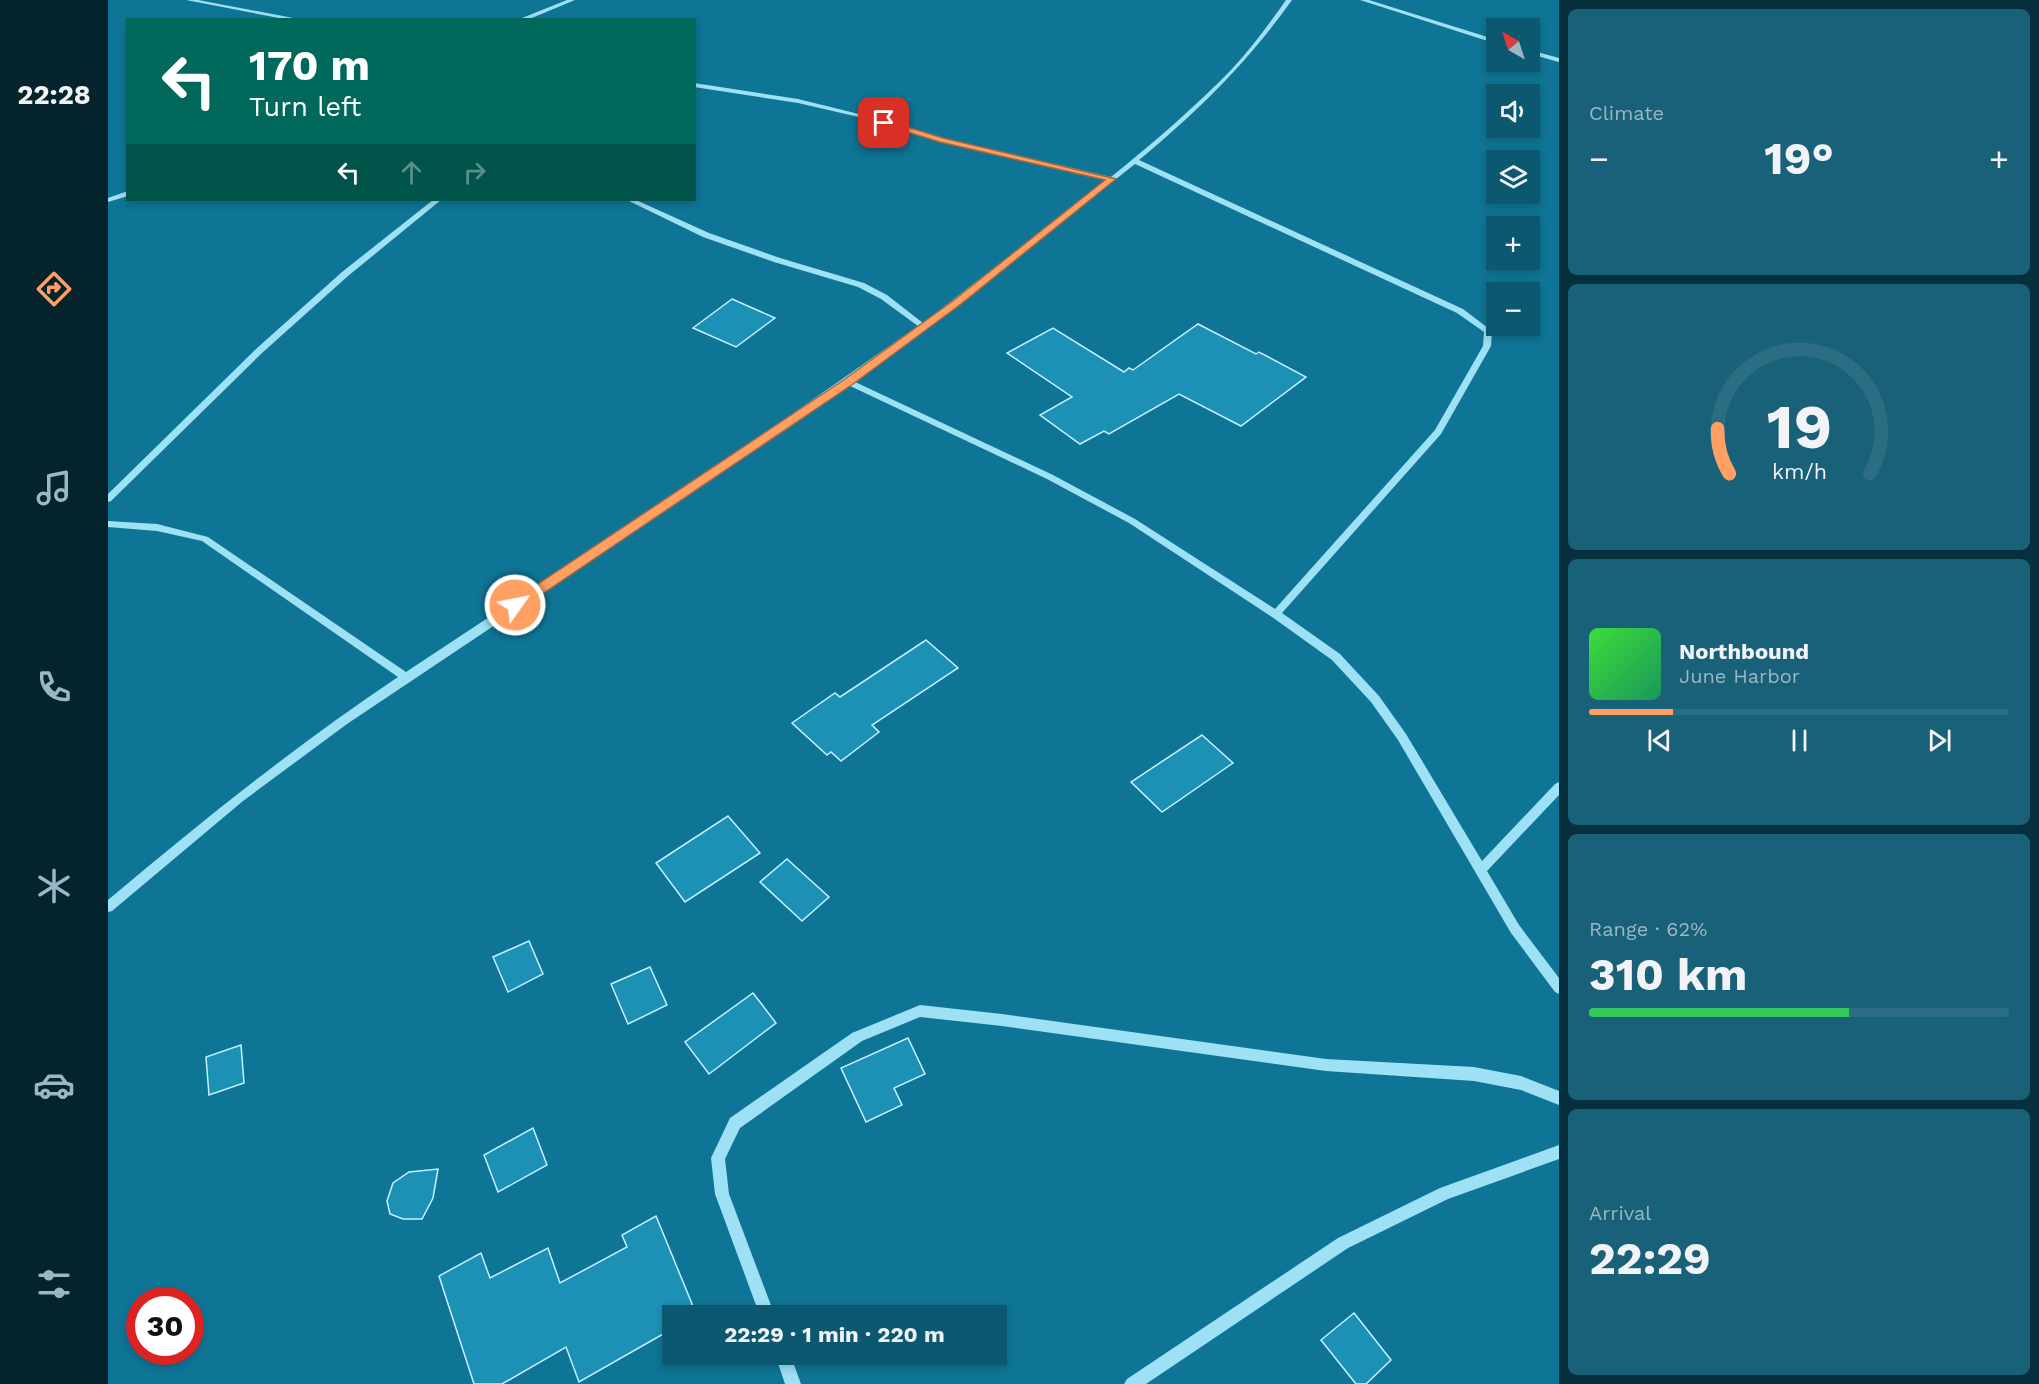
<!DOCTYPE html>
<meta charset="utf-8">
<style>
body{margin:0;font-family:"Work Sans",sans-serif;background:#196178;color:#f1f3f6;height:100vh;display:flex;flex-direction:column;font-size:22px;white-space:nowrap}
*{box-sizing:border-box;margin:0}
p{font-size:20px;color:#9ab8c3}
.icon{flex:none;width:33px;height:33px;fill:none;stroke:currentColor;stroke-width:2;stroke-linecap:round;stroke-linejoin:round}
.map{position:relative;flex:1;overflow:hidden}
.drawer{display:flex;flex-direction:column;gap:9px;padding:9px;background:#06303e;width:480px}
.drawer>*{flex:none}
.guide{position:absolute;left:18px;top:18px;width:570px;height:183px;border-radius:0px;box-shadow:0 3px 9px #0003;background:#00695c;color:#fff;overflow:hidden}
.needle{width:39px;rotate:321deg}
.tools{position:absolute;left:1378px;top:18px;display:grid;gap:12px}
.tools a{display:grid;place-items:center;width:54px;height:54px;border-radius:0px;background:#0b5870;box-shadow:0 3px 9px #0003;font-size:30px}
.speed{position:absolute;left:18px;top:1287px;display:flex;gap:12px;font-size:30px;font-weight:700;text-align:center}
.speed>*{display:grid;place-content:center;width:78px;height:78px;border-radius:50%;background:#0b5870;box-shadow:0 3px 9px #0003;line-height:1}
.speed .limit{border:9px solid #d22;background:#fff;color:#111}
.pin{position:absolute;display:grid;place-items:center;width:51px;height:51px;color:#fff;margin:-26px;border-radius:12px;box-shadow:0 3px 9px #0006}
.me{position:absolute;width:66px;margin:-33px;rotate:57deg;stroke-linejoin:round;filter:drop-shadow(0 0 4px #0008)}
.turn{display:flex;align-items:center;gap:21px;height:126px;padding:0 24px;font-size:27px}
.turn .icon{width:78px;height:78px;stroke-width:2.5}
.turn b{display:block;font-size:42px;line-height:51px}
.lanes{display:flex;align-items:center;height:57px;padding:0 24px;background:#0003;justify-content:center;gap:30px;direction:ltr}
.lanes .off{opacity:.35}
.big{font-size:45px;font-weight:700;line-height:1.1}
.drawer .tile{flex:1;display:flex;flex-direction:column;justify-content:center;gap:9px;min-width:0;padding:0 21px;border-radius:9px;background:#196178}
.drawer .dial{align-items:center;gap:0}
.dial svg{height:156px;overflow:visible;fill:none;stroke:#2b6e83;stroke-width:7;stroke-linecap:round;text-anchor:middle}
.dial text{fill:#f1f3f6;stroke:none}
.song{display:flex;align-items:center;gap:18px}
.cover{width:72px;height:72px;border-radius:9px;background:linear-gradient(135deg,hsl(120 70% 55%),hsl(150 70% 35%))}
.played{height:6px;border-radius:3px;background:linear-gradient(90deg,#ff9f61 20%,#2b6e83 20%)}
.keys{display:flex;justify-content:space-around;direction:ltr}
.heat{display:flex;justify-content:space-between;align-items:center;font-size:33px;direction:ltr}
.charge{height:9px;border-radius:4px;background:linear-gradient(90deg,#34c759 62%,#2b6e83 0)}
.trip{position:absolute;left:554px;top:1305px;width:345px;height:60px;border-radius:0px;background:#0b5870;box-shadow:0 3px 9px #0003;font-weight:700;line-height:60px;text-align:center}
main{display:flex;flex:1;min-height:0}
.tab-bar{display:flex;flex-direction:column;width:108px;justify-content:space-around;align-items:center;background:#04232d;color:#9ab8c3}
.tab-bar .icon{width:42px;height:42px}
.tab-bar .on{color:#ff9f61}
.tab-bar b{font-size:27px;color:#f1f3f6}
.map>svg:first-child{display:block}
.building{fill:#1d91b5;stroke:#c6f1fe;stroke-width:1.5}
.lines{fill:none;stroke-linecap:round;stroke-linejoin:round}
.minor{fill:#9ee0f4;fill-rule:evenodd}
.route{fill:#ff9f61;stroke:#a6673f;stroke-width:1.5}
</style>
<main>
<nav class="tab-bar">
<b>22:28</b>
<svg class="icon on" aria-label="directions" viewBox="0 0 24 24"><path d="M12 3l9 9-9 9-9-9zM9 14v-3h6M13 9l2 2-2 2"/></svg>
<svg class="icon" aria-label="music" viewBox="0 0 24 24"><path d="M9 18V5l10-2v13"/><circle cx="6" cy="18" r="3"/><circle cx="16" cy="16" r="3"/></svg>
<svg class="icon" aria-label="phone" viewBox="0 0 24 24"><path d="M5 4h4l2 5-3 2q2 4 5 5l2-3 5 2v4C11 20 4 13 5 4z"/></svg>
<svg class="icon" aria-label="climate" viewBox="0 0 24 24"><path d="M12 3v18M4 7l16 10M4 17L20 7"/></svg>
<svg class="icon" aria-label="car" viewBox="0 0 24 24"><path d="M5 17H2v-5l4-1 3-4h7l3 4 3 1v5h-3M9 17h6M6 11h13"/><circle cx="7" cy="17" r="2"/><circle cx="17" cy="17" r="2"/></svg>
<svg class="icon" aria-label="filters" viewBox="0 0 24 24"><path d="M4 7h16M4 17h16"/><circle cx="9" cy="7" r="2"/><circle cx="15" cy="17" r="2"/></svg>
</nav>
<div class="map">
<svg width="1451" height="1384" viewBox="0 0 1451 1384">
<rect width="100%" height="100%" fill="#0f7596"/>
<g class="building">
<path d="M 624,299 L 667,318 L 628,347 L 585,328 Z"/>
<path d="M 1090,324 L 1148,354 L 1151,352 L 1198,377 L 1133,426 L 1071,394 L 1001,434 L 996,431 L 972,444 L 932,415 L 964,397 L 899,353 L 945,328 L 1016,372 L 1021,368 L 1025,370 Z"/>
<path d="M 818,640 L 850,668 L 764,725 L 771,732 L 733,761 L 723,752 L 719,755 L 684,723 L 727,693 L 732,697 Z"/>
<path d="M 1094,735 L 1125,763 L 1054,812 L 1023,782 Z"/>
<path d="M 620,816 L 652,853 L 577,902 L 548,863 Z"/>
<path d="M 679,859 L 721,897 L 694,921 L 652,882 Z"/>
<path d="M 421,941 L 435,974 L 400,992 L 385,957 Z"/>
<path d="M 542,967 L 559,1005 L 520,1024 L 503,984 Z"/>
<path d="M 645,993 L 668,1023 L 601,1074 L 577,1042 Z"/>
<path d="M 800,1038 L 817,1074 L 786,1088 L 794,1105 L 758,1122 L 733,1068 Z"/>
<path d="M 133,1045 L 136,1083 L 101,1095 L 98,1057 Z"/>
<path d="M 425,1128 L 439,1165 L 390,1192 L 376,1155 Z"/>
<path d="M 330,1169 L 325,1198 L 314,1219 L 295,1219 L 282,1214 L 279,1201 L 285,1183 L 301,1172 Z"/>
<path d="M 548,1216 L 589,1316 L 564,1316 L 564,1329 L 471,1382 L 458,1347 L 394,1384 L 366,1384 L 331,1276 L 373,1253 L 382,1278 L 440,1248 L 452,1283 L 519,1247 L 514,1235 Z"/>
<path d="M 1246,1313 L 1283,1360 L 1258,1384 L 1248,1384 L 1213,1340 Z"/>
</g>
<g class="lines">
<g class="minor">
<path d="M 78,0 L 90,0 L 196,20 L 181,20 Z"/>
<path d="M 459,0 L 467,0 L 419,20 L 409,20 Z"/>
<path d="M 1178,0 L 1184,0 C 1138,64 1091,110 1031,160 L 1355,309 L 1384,331 L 1383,346 L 1333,434 L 1174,613 L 1232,654 L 1271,696 L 1298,734 L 1374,861 L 1447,784 L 1451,782 L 1451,795 L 1379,871 L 1411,925 L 1451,978 L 1451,994 L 1447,992 L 1403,933 L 1290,740 L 1263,702 L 1224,660 L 1164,617 L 1021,523 L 939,479 L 740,385 L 556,512 L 239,724 L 135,801 L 4,911 L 0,912 L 0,900 C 94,821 187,746 290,677 L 94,541 L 49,531 L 0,527 L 0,521 L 49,524 L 100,537 L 298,672 L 604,470 L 810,326 L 773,299 L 750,287 L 666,262 L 595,237 L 521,201 L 520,200 L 528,200 L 601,233 L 672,258 L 756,283 L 779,295 L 815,323 L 999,180 L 830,141 L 755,118 L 690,103 L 586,87 L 586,83 L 690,99 L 759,116 L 834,138 L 1003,177 C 1045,143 1086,108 1124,69 C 1144,47 1161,24 1178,0 ZM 1027,164 L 1349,313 L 1376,332 L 1375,346 L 1327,430 L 1167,609 L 1027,519 L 945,475 L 745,381 L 819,329 Z"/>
<path d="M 1252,0 L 1261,0 L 1389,40 L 1389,44 Z"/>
<path d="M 1422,50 L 1451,58 L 1451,62 L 1422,54 Z"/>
<path d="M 20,191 L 20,196 L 0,202 L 0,198 Z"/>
<path d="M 325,200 L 333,200 L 240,276 L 154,353 L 3,501 L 0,502 L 0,494 L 148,349 L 234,272 Z"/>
<path d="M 812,1005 L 894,1014 L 1218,1059 L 1366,1067 L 1413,1076 L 1451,1091 L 1451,1105 L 1413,1090 L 1366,1081 L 1218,1071 L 894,1026 L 812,1017 L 754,1041 L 632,1128 L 617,1159 L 621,1194 L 667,1316 L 652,1316 L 607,1194 L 603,1158 L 622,1118 L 744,1033 Z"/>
<path d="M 1451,1145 L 1451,1159 L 1340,1199 L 1240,1248 L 1038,1384 L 1016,1384 L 1019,1379 L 1230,1238 L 1332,1188 Z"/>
<path d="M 667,1354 L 682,1354 L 693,1384 L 677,1384 Z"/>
</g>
</g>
<path class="route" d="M 776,120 L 835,138 L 1008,179 L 853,304 L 745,384 L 412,609 L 403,609 L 401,605 L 403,602 L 737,379 L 846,300 L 997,180 L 832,142 L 773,124 L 773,121 Z"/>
</svg>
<div class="tools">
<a><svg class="needle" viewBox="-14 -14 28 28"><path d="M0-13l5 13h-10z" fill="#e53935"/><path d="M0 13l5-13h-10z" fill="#9ab8c3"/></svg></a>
<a><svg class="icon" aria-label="sound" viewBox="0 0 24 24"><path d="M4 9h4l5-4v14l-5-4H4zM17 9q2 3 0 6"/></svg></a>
<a><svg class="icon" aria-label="layers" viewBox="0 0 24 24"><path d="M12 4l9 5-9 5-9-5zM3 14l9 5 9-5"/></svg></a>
<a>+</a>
<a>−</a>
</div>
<div class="speed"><div class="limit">30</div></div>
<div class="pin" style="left:776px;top:123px;background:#d93025"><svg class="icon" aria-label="arrive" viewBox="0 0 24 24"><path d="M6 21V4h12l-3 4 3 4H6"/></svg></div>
<svg class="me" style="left:407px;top:605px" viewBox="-20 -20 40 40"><circle r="17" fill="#ff9f61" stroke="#fff" stroke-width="3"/><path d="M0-11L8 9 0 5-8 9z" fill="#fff"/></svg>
<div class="trip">22:29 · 1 min · 220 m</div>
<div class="guide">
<div class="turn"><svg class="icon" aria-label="left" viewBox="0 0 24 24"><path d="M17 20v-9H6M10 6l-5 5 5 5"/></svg><div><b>170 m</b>Turn left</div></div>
<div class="lanes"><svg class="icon" aria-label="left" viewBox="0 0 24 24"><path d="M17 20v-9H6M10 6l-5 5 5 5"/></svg><svg class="icon off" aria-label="ahead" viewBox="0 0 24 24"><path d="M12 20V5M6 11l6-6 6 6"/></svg><svg class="icon off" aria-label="right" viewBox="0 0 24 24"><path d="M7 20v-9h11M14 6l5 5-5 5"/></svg></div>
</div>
</div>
<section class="drawer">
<div class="tile"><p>Climate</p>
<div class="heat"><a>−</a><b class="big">19°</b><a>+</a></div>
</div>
<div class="tile dial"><svg viewBox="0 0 100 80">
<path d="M14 69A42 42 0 1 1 86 69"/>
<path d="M14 69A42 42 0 0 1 8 46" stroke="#ff9f61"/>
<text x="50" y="56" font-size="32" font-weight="700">19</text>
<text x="50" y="72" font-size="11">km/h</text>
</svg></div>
<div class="tile">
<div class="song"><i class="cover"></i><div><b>Northbound</b><p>June Harbor</p></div></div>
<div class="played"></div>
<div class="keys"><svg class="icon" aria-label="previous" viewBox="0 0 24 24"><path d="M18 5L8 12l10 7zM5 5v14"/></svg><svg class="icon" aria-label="pause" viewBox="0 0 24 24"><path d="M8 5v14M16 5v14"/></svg><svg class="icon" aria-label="next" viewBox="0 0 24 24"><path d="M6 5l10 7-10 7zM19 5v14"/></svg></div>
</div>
<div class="tile"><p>Range · 62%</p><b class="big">310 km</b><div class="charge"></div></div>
<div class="tile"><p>Arrival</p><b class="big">22:29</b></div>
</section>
</main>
